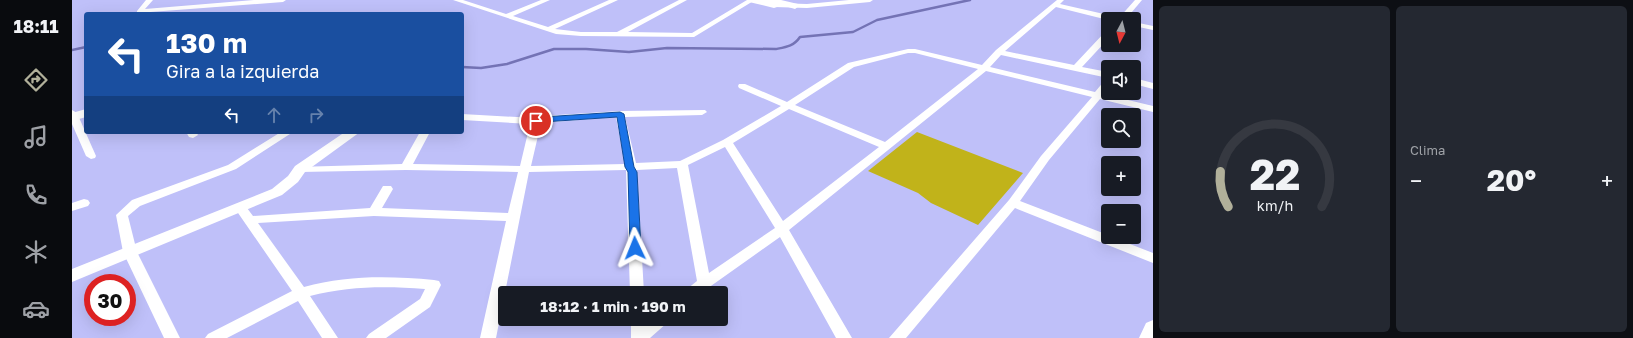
<!DOCTYPE html>
<html lang="es">
<meta charset="utf-8">
<style>
body{margin:0;font-family:"Golos Text",sans-serif;background:#242831;color:#f1f3f6;height:100vh;display:flex;flex-direction:column;font-size:15px;white-space:nowrap}
*{box-sizing:border-box;margin:0}
p{font-size:13px;color:#9ea1a6}
.icon{flex:none;width:22px;height:22px;fill:none;stroke:currentColor;stroke-width:2;stroke-linecap:round;stroke-linejoin:round}
.map{position:relative;flex:1;overflow:hidden}
.drawer{display:flex;flex-direction:column;gap:6px;padding:6px;background:#0d0f14;width:480px}
.drawer>*{flex:none}
.top-card{position:absolute;left:12px;top:12px;width:380px;height:122px;border-radius:4px;box-shadow:0 4px 16px #0002;background:#1a4fa0;color:#fff;overflow:hidden}
.needle{width:26px;rotate:187deg}
.controls{position:absolute;left:1029px;top:12px;display:grid;gap:8px}
.controls a{display:grid;place-items:center;width:40px;height:40px;border-radius:4px;background:#171b24;box-shadow:0 4px 16px #0002;font-size:20px}
.speed{position:absolute;left:12px;top:274px;display:flex;gap:8px;font-size:20px;font-weight:700;text-align:center}
.speed>*{display:grid;place-content:center;width:52px;height:52px;border-radius:50%;background:#171b24;box-shadow:0 4px 16px #0002;line-height:1}
.speed .limit{border:6px solid #d22;background:#fff;color:#111}
.pin{position:absolute;display:grid;place-items:center;width:34px;height:34px;color:#fff;margin:-17px;border:2px solid #fff;border-radius:50%;box-shadow:0 1px 4px #0007}
.me{position:absolute;width:44px;margin:-22px;rotate:358deg;stroke-linejoin:round;filter:drop-shadow(0 0 3px #0008)}
.turn{display:flex;align-items:center;gap:14px;height:84px;padding:0 16px;font-size:18px}
.turn .icon{width:52px;height:52px;stroke-width:2.5}
.turn b{display:block;font-size:28px;line-height:34px}
.lanes{display:flex;align-items:center;height:38px;padding:0 16px;background:#0003;justify-content:center;gap:20px;direction:ltr}
.lanes .off{opacity:.35}
.big{font-size:30px;font-weight:700;line-height:1.1}
.drawer .tile{flex:1;display:flex;flex-direction:column;justify-content:center;gap:6px;min-width:0;padding:0 14px;border-radius:6px;background:#242831}
.drawer .dial{align-items:center;gap:0}
.dial svg{height:104px;overflow:visible;fill:none;stroke:#363941;stroke-width:7;stroke-linecap:round;text-anchor:middle}
.dial text{fill:#f1f3f6;stroke:none}
.heat{display:flex;justify-content:space-between;align-items:center;font-size:22px;direction:ltr}
.drawer .tiles{flex:1;display:grid;gap:6px;grid-template-columns:repeat(2,1fr)}
.trip{position:absolute;left:426px;top:286px;width:230px;height:40px;border-radius:4px;background:#171b24;box-shadow:0 4px 16px #0002;font-weight:700;line-height:40px;text-align:center}
main{display:flex;flex:1;min-height:0}
.tab-bar{display:flex;flex-direction:column;width:72px;justify-content:space-around;align-items:center;background:#090b0e;color:#9ea1a6}
.tab-bar .icon{width:28px;height:28px}
.tab-bar .selected{color:#b1b09a}
.tab-bar b{font-size:18px;color:#f1f3f6}
.map>svg:first-child{display:block}
.green{fill:#c1b31a}
.lines{fill:none;stroke-linecap:round;stroke-linejoin:round}
.stream{stroke:#7473b5;stroke-width:2.5}
.minor{fill:#fff;fill-rule:evenodd}
.tertiary{fill:#fff;fill-rule:evenodd}
.route{fill:#1a73e8;stroke:#114b97}
</style>
<main>
<nav class="tab-bar">
<b>18:11</b>
<svg class="icon selected" aria-label="directions" viewBox="0 0 24 24"><path d="M12 3l9 9-9 9-9-9zM9 14v-3h6M13 9l2 2-2 2"/></svg>
<svg class="icon" aria-label="music" viewBox="0 0 24 24"><path d="M9 18V5l10-2v13"/><circle cx="6" cy="18" r="3"/><circle cx="16" cy="16" r="3"/></svg>
<svg class="icon" aria-label="phone" viewBox="0 0 24 24"><path d="M5 4h4l2 5-3 2q2 4 5 5l2-3 5 2v4C11 20 4 13 5 4z"/></svg>
<svg class="icon" aria-label="climate" viewBox="0 0 24 24"><path d="M12 3v18M4 7l16 10M4 17L20 7"/></svg>
<svg class="icon" aria-label="car" viewBox="0 0 24 24"><path d="M5 17H2v-5l4-1 3-4h7l3 4 3 1v5h-3M9 17h6M6 11h13"/><circle cx="7" cy="17" r="2"/><circle cx="17" cy="17" r="2"/></svg>
</nav>
<div class="map">
<svg width="1081" height="338" viewBox="0 0 1081 338">
<rect width="100%" height="100%" fill="#bfc0f9"/>
<path class="green" d="M 845,132 L 951,173 L 906,225 L 859,203 L 846,193 L 796,171 Z"/>
<g class="lines">
<g class="stream">
<path d="M 0,50 L 14,47"/>
<path d="M 390,67 L 409,68 L 435,64 L 482,49 L 514,49 L 557,52 L 595,48 L 704,49 C 714,47 722,46 728,37 L 781,32 L 805,20 L 898,0"/>
</g>
<g class="minor">
<path d="M 74,0 L 81,0 L 73,9 L 182,0 L 214,0 L 211,2 L 65,13 L 65,11 Z"/>
<path d="M 381,0 L 391,0 L 434,14 L 469,0 L 478,0 L 441,16 L 476,27 L 537,0 L 546,0 L 483,29 L 509,32 L 545,32 L 607,0 L 615,0 L 556,32 L 620,33 L 675,0 L 683,0 L 622,37 L 509,36 L 484,34 Z"/>
<path d="M 777,0 L 801,0 L 798,2 L 735,8 L 702,7 L 699,5 L 702,3 L 735,4 Z"/>
<path d="M 985,0 L 992,0 L 988,4 L 1045,17 L 1046,19 L 1036,20 L 984,7 L 933,51 L 1002,65 L 1033,32 L 1036,32 L 1036,39 L 1010,67 L 1036,72 L 1036,78 L 929,55 L 918,67 L 1023,92 L 1033,80 L 1036,79 L 1036,88 L 1031,94 L 1081,106 L 1081,112 L 1028,99 L 977,160 L 948,201 L 1036,235 L 1036,237 L 1040,237 L 1081,253 L 1081,263 L 943,208 L 834,338 L 817,338 L 937,200 L 969,156 L 1020,97 L 914,71 L 717,230 L 780,338 L 764,338 L 708,237 L 629,293 L 613,293 L 615,289 L 625,281 L 605,168 L 565,170 L 572,293 L 558,293 L 554,170 L 457,172 L 424,338 L 408,338 L 434,221 L 302,216 L 186,223 L 232,287 C 275,275 318,276 362,280 L 367,281 L 369,285 L 358,307 L 314,338 L 294,338 L 297,334 L 348,299 L 353,289 C 314,286 276,286 238,296 L 266,338 L 250,338 L 226,301 L 155,338 L 133,338 L 136,334 L 220,291 L 164,210 L 162,207 L 164,204 L 172,204 L 181,216 L 298,208 L 311,186 L 319,186 L 321,189 L 310,208 L 436,213 L 446,172 L 334,170 L 228,172 L 224,171 L 222,169 L 224,167 L 330,164 L 348,132 L 358,132 L 341,164 L 448,166 L 458,124 L 390,120 L 390,114 L 463,118 L 470,116 L 548,111 L 633,110 L 635,112 L 630,115 L 553,117 L 564,163 L 608,161 L 651,140 L 709,106 L 667,88 L 666,86 L 667,84 L 673,84 L 715,102 L 776,63 L 836,49 L 843,49 L 910,65 L 924,50 ZM 836,53 L 843,53 L 906,69 L 813,142 L 723,105 L 782,67 ZM 717,109 L 807,147 L 711,221 L 661,143 ZM 544,117 L 553,164 L 459,166 L 469,123 ZM 653,147 L 703,228 L 637,273 L 616,165 Z"/>
<path d="M 1063,0 L 1070,0 L 1054,19 L 1046,19 Z"/>
<path d="M 1062,22 L 1081,26 L 1081,30 L 1062,26 Z"/>
<path d="M 1062,78 L 1081,83 L 1081,89 L 1062,84 Z"/>
<path d="M 0,110 L 5,113 L 24,156 L 23,158 L 19,159 L 14,156 L 0,124 Z"/>
<path d="M 114,132 L 124,132 L 126,135 L 121,138 L 117,137 Z"/>
<path d="M 209,132 L 221,132 L 164,169 L 68,206 L 56,216 L 65,252 L 108,338 L 92,338 L 51,252 L 44,215 L 60,200 L 156,165 Z"/>
<path d="M 12,199 L 16,200 L 18,203 L 16,206 L 0,211 L 0,203 Z"/>
<path d="M 559,319 L 573,319 L 574,324 L 580,319 L 597,319 L 595,323 L 578,338 L 559,338 Z"/>
</g>
<g class="tertiary">
<path d="M 676,0 L 709,0 L 726,4 L 727,6 L 723,9 L 706,4 L 705,7 L 702,8 L 677,2 Z"/>
<path d="M 14,109 L 14,117 L 0,121 L 0,113 Z"/>
<path d="M 273,132 L 288,132 L 233,172 L 226,182 L 210,195 L 0,282 L 0,269 L 200,189 L 216,176 L 223,166 Z"/>
<path d="M 1081,320 L 1081,338 L 1067,338 L 1074,323 Z"/>
</g>
</g>
<path class="route" d="M 548,112 L 552,114 L 562,167 L 565,172 L 569,248 L 567,250 L 560,250 L 558,248 L 556,172 L 553,167 L 545,117 L 471,122 L 464,124 L 460,121 L 470,117 Z"/>
</svg>
<div class="controls">
<a><svg class="needle" viewBox="-14 -14 28 28"><path d="M0-13l5 13h-10z" fill="#e53935"/><path d="M0 13l5-13h-10z" fill="#9ea1a6"/></svg></a>
<a><svg class="icon" aria-label="sound" viewBox="0 0 24 24"><path d="M4 9h4l5-4v14l-5-4H4zM17 9q2 3 0 6"/></svg></a>
<a><svg class="icon" aria-label="search" viewBox="0 0 24 24"><circle cx="10" cy="10" r="6"/><path d="M15 15l6 6"/></svg></a>
<a>+</a>
<a>−</a>
</div>
<div class="speed"><div class="limit">30</div></div>
<div class="pin" style="left:464px;top:121px;background:#d93025"><svg class="icon" aria-label="arrive" viewBox="0 0 24 24"><path d="M6 21V4h12l-3 4 3 4H6"/></svg></div>
<svg class="me" style="left:563px;top:248px" viewBox="-20 -20 40 40"><path d="M0-17L14 15 0 8-14 15z" fill="#1a73e8" stroke="#fff" stroke-width="4"/></svg>
<div class="trip">18:12 · 1 min · 190 m</div>
<div class="top-card">
<div class="turn"><svg class="icon" aria-label="left" viewBox="0 0 24 24"><path d="M17 20v-9H6M10 6l-5 5 5 5"/></svg><div><b>130 m</b>Gira a la izquierda</div></div>
<div class="lanes"><svg class="icon" aria-label="left" viewBox="0 0 24 24"><path d="M17 20v-9H6M10 6l-5 5 5 5"/></svg><svg class="icon off" aria-label="ahead" viewBox="0 0 24 24"><path d="M12 20V5M6 11l6-6 6 6"/></svg><svg class="icon off" aria-label="right" viewBox="0 0 24 24"><path d="M7 20v-9h11M14 6l5 5-5 5"/></svg></div>
</div>
</div>
<section class="drawer">
<div class="tiles">
<div class="tile dial"><svg viewBox="0 0 100 80">
<path d="M14 69A42 42 0 1 1 86 69"/>
<path d="M14 69A42 42 0 0 1 8 42" stroke="#b1b09a"/>
<text x="50" y="56" font-size="32" font-weight="700">22</text>
<text x="50" y="72" font-size="11">km/h</text>
</svg></div>
<div class="tile"><p>Clima</p>
<div class="heat"><a>−</a><b class="big">20°</b><a>+</a></div>
</div>
</div>
</section>
</main>
